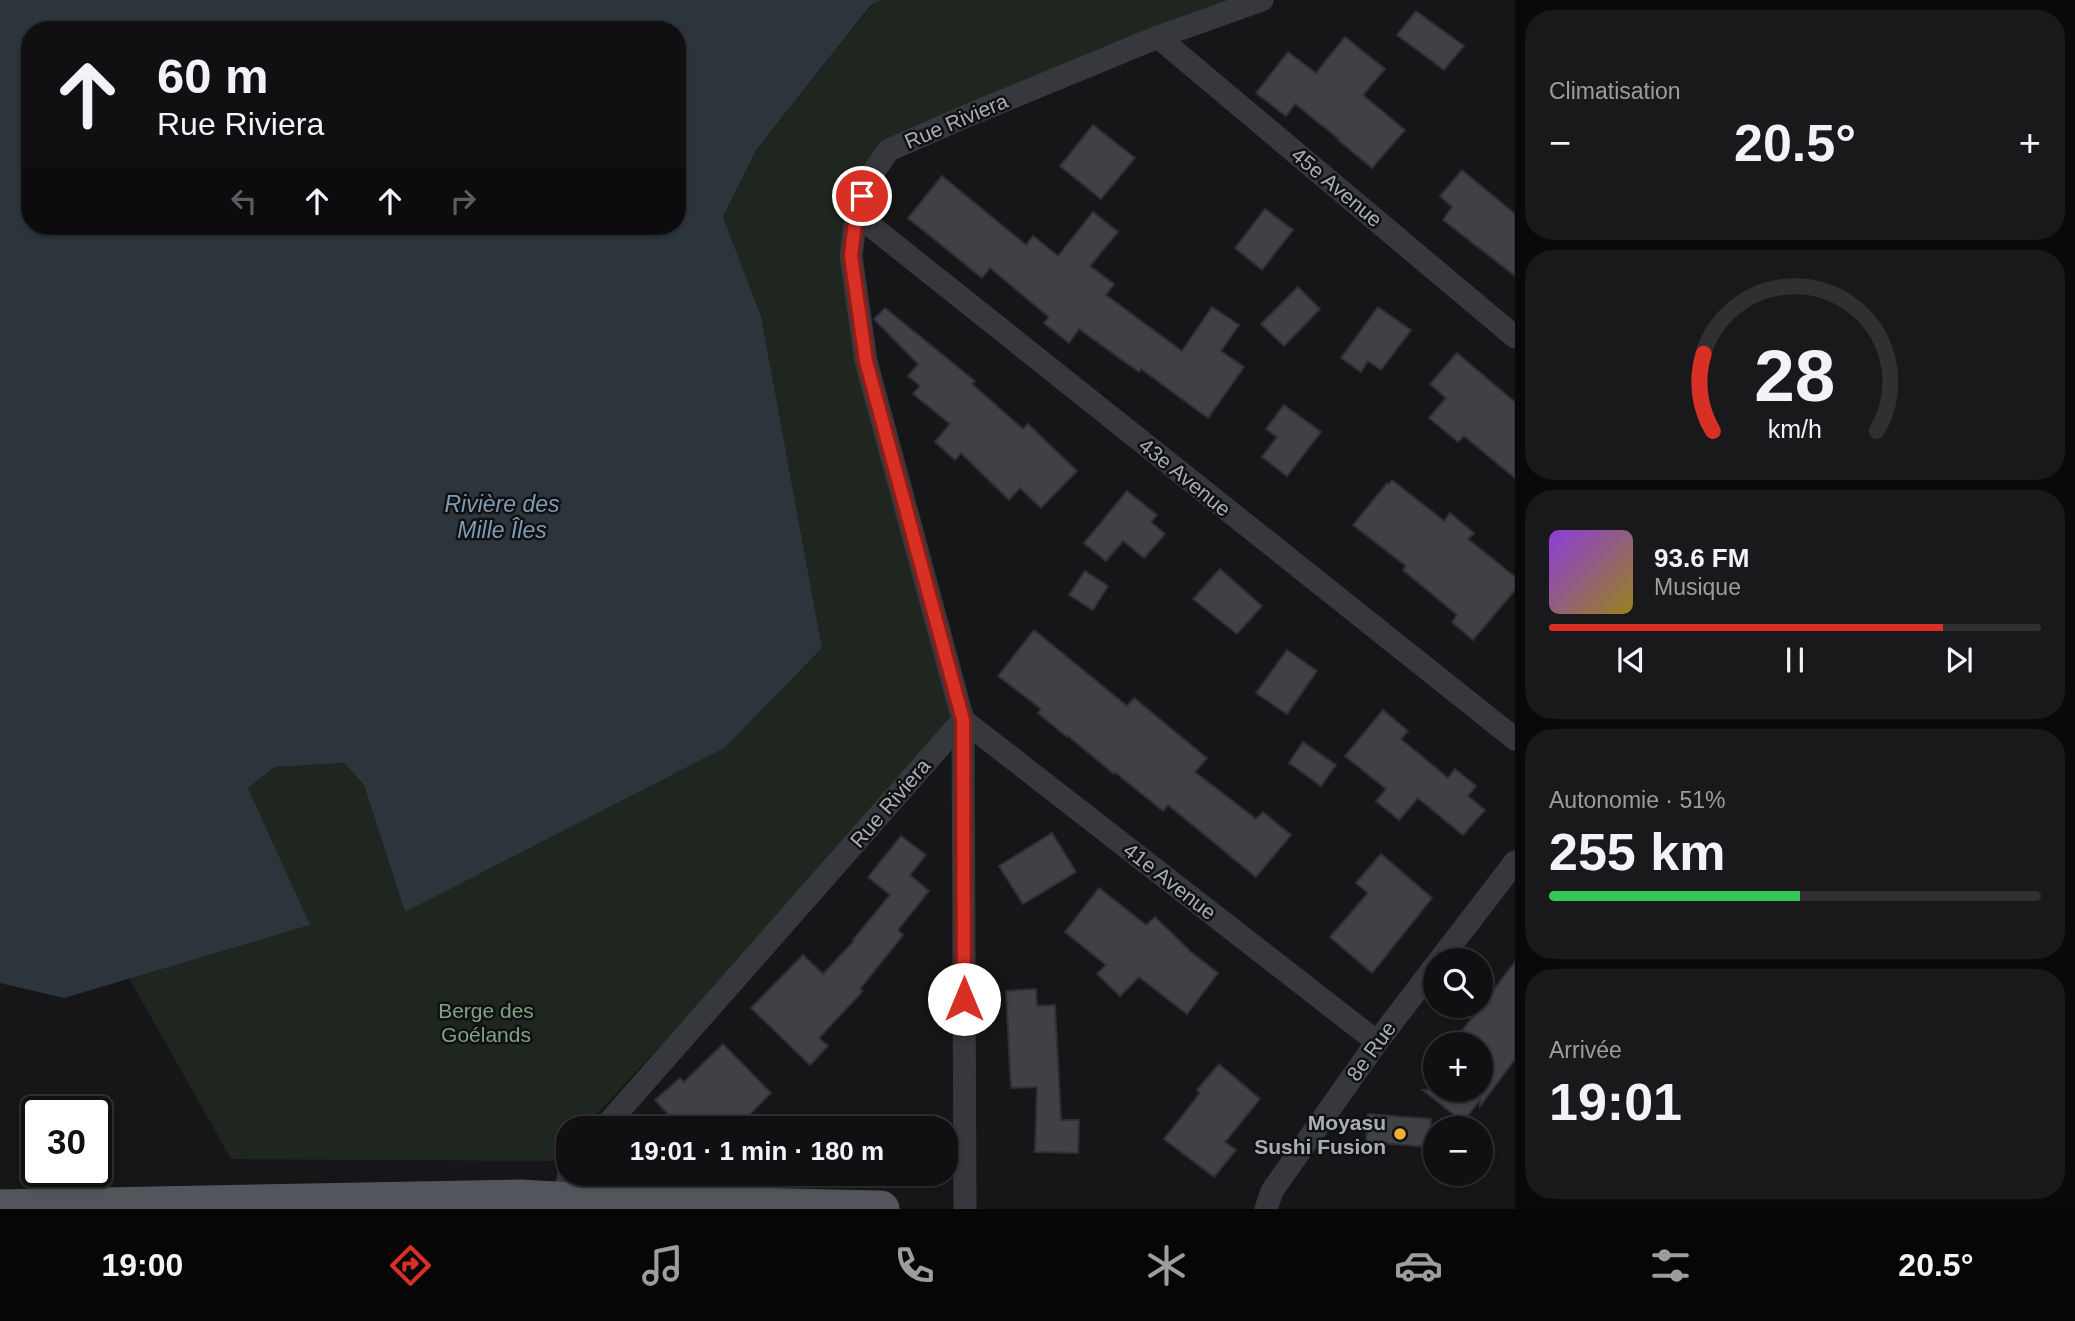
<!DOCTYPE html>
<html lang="fr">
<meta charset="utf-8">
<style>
body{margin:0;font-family:Helvetica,sans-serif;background:#19191b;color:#f1f3f6;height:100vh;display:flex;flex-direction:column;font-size:26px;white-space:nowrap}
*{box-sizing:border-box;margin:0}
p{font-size:23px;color:#9c9d9f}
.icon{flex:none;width:38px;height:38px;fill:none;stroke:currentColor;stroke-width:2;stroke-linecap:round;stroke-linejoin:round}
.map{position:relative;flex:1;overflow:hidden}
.panel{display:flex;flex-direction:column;gap:10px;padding:10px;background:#09090a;width:560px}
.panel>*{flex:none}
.hud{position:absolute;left:21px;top:21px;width:665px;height:214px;border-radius:28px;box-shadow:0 2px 5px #0004,0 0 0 2px #303032;background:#101012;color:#f1f3f6;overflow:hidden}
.fabs{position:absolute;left:1423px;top:948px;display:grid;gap:14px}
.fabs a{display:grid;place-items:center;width:70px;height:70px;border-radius:50%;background:#101012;box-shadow:0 2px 5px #0004,0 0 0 2px #303032;font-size:35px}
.speed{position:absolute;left:21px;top:1096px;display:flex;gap:14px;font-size:35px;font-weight:700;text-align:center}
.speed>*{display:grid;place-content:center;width:91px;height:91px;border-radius:50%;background:#101012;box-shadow:0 2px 5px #0004,0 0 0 2px #303032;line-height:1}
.speed .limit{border:4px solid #111;border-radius:10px;background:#fff;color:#111}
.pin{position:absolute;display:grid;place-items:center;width:60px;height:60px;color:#fff;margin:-30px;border:4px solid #fff;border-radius:50%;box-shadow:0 2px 7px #0007}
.me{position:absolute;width:77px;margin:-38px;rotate:0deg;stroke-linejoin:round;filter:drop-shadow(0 0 5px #0008)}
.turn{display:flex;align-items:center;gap:24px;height:147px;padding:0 21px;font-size:32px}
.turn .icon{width:91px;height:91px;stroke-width:2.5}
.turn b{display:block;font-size:49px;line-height:60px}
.lanes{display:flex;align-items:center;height:66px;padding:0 21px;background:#0003;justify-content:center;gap:35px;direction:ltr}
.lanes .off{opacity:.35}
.big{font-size:52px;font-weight:700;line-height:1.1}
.panel .widget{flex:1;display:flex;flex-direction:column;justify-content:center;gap:10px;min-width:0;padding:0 24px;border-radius:28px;background:#19191b}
.panel .dial{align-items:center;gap:0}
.dial svg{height:182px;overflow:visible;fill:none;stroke:#303032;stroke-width:7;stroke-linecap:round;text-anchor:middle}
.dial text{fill:#f1f3f6;stroke:none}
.song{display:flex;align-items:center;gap:21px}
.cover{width:84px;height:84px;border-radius:10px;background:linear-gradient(135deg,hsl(270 70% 55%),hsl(50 70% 35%))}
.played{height:7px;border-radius:4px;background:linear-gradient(90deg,#d93025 80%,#303032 80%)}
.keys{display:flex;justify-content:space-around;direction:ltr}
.heat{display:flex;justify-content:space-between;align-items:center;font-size:38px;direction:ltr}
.charge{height:10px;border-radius:5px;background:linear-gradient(90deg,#34c759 51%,#303032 0)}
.trip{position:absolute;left:556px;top:1116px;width:402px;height:70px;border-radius:28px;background:#101012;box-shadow:0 2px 5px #0004,0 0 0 2px #303032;font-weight:700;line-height:70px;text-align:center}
.dock{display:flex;height:112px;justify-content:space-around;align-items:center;background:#060607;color:#9c9d9f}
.dock .icon{width:49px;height:49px}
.dock .selected{color:#d93025}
.dock b{font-size:32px;color:#f1f3f6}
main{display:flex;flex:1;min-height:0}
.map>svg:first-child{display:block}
.green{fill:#1e261f}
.water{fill:#2c353c;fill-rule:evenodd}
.building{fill:#404145;stroke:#303034;stroke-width:2}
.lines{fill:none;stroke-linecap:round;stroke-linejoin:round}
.minor{stroke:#37383d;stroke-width:23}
.primary{stroke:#53555c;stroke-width:37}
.route-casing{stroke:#8d1f18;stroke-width:18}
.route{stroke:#d93025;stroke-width:12}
.poi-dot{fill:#f2b134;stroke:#111113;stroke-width:2.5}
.labels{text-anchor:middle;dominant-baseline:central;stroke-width:5;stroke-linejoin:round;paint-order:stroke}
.street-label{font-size:21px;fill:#a8adb8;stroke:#111113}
.park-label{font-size:21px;fill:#7fa381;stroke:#111113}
.poi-label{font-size:21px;font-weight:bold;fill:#a8adb8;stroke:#111113;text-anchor:end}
.water-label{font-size:23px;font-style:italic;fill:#7f9bb3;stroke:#111113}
</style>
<main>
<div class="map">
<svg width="1515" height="1209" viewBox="0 0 1515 1209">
<rect width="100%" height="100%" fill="#161618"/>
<path class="green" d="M 881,0 L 1256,0 L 889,148 L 851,256 L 963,720 L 583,1129 L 569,1129 L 569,1144 L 553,1161 L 231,1159 L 129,978 L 309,925 L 248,788 L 275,767 L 344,763 L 364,785 L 405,912 L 822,648 L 761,316 L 723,217 L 756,150 L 872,5 Z"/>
<path class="water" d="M 0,0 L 881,0 L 871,5 L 756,150 L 723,217 L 761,316 L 822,648 L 724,748 L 405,912 L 364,785 L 344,763 L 275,767 L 248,788 L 310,925 L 64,998 L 0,983 ZM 30,30 L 677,30 L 677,226 L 30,226 Z"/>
<g class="building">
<path d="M 1416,11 L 1464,46 L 1444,70 L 1397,35 Z"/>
<path d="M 1345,37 L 1385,69 L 1363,95 L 1405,130 L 1372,168 L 1338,140 L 1339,139 L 1295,104 L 1286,116 L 1256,93 L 1288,52 L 1316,73 Z"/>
<path d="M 1093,125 L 1135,158 L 1101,199 L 1060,166 Z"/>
<path d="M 1462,170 L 1515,214 L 1515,276 L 1443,220 L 1452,207 L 1440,196 Z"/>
<path d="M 942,176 L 1026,245 L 1033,236 L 1058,256 L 1093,212 L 1118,232 L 1090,266 L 1114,284 L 1106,295 L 1182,351 L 1212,307 L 1239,325 L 1221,351 L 1244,367 L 1208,418 L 1141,369 L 1139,372 L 1079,329 L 1069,343 L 1044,323 L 1049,317 L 990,268 L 982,278 L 908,218 Z"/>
<path d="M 1265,209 L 1293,230 L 1262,270 L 1235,248 Z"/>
<path d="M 1298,287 L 1320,309 L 1284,346 L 1261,324 Z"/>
<path d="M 1378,307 L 1411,330 L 1381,370 L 1368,361 L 1361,372 L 1341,358 Z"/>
<path d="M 885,308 L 975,381 L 972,384 L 1023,429 L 1028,424 L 1077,471 L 1041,508 L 1020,488 L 1009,500 L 961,453 L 955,460 L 935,442 L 950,424 L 913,394 L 920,386 L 908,376 L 918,364 L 874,319 Z"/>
<path d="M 1457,353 L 1515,402 L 1515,478 L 1464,436 L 1458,442 L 1429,418 L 1446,398 L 1430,384 Z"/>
<path d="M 1284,405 L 1321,432 L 1287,476 L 1262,457 L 1277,437 L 1266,429 Z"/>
<path d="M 1392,480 L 1444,521 L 1450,513 L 1474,533 L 1468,539 L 1515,577 L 1515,590 L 1473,640 L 1452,622 L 1457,615 L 1403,570 L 1406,566 L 1353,525 L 1387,483 L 1389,484 Z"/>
<path d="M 1127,491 L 1157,515 L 1151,522 L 1165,534 L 1144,558 L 1123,541 L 1106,561 L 1084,543 Z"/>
<path d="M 1220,569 L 1262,606 L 1237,634 L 1193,599 Z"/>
<path d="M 1085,571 L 1108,586 L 1093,610 L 1069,595 Z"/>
<path d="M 1034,630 L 1127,706 L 1134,698 L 1207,758 L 1195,772 L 1256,819 L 1263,812 L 1291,835 L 1256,877 L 1168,805 L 1163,811 L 1116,773 L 1114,774 L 1068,736 L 1067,737 L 1038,713 L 1041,709 L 998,676 Z"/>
<path d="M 1287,650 L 1317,671 L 1287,714 L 1256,693 Z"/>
<path d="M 1383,710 L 1408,731 L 1401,739 L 1448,778 L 1455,769 L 1476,786 L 1468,796 L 1485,810 L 1463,835 L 1418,798 L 1399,820 L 1376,801 L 1386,789 L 1345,756 Z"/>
<path d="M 1303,742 L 1336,765 L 1321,786 L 1289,763 Z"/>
<path d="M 1052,833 L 1076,872 L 1023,904 L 999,866 Z"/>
<path d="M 901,836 L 926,855 L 910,875 L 929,891 L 898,930 L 903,935 L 860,989 L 863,991 L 819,1038 L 828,1046 L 810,1065 L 751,1008 L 803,955 L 823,974 L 854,941 L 853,940 L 890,895 L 868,877 Z"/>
<path d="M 1381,854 L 1432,898 L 1372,973 L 1330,937 L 1368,893 L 1356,883 Z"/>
<path d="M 1099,888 L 1146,925 L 1155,917 L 1191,952 L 1218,973 L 1187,1014 L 1139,977 L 1120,996 L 1097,974 L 1106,965 L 1065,932 Z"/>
<path d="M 1515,962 L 1515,1059 L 1480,1106 L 1480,1100 L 1463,1122 L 1423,1090 L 1480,1090 L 1480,1045 L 1451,1045 Z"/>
<path d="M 1036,989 L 1037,1006 L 1055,1005 L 1061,1120 L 1079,1120 L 1078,1153 L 1035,1152 L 1037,1087 L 1011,1088 L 1006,991 Z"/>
<path d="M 723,1044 L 771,1093 L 735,1129 L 655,1129 L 670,1116 L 655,1100 L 680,1078 L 684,1082 Z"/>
<path d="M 1219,1064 L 1260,1099 L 1225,1142 L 1236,1150 L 1214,1177 L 1164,1139 L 1200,1093 L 1197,1090 Z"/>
<path d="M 1368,1114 L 1431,1119 L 1429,1147 L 1366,1142 Z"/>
</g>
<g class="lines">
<g class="minor">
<path d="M 1158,37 L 1515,337"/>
<path d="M 856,214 L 1515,739"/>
<path d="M 963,720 L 1377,1042"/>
<path d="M 963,720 L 965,1209"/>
<path d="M 1439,961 L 1515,862"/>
<path d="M 603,1129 L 963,720 L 866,361 L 851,256 L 856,214 L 869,178 L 889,150 L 969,115 L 1158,37 L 1262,0"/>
<path d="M 562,1209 L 569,1174"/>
<path d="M 1266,1209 L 1272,1191 L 1377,1042 L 1435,966"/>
</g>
<path class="primary" d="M 0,1208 L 519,1198 L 611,1203 L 881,1209"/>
</g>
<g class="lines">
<defs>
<path id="route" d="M 862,196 L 856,214 L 851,256 L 866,361 L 963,720 L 964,999"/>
</defs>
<use href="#route" class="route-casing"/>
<use href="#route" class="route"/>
</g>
<circle class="poi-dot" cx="1400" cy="1134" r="7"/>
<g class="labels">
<g class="street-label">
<text transform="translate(956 121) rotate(-23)">Rue Riviera</text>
<text transform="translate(1337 187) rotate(40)">45e Avenue</text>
<text transform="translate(1185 477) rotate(39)">43e Avenue</text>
<text transform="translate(890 803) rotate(-49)">Rue Riviera</text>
<text transform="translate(1170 881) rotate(38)">41e Avenue</text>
<text transform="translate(1371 1051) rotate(-54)">8e Rue</text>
</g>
<g class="park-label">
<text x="486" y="1010">Berge des<tspan x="486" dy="24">Goélands</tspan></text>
</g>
<g class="poi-label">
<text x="1386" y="1122">Moyasu<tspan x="1386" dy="24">Sushi Fusion</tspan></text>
</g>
<g class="water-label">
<text x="502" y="504">Rivière des<tspan x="502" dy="26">Mille Îles</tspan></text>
</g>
</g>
</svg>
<div class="fabs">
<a><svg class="icon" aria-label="search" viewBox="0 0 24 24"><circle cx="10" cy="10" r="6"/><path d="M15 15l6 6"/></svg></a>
<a>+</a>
<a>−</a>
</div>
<div class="speed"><div class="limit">30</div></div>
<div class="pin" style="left:862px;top:196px;background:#d93025"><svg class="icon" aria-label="arrive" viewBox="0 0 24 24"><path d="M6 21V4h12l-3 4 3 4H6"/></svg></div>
<svg class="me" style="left:964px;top:999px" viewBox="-20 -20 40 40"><circle r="19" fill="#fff"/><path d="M0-13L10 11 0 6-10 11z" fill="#d93025"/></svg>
<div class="trip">19:01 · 1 min · 180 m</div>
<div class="hud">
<div class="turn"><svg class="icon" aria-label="ahead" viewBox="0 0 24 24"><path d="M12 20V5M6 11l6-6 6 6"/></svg><div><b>60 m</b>Rue Riviera</div></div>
<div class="lanes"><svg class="icon off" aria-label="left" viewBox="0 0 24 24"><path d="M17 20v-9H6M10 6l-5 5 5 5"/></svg><svg class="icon" aria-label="ahead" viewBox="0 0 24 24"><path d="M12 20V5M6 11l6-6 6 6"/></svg><svg class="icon" aria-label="ahead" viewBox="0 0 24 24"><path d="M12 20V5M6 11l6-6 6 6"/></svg><svg class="icon off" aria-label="right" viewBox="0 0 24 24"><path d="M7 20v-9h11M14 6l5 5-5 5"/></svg></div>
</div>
</div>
<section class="panel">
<div class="widget"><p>Climatisation</p>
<div class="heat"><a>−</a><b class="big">20.5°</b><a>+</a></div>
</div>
<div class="widget dial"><svg viewBox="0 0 100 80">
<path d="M14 69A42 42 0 1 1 86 69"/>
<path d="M14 69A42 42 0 0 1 10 35" stroke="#d93025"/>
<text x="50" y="56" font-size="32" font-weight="700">28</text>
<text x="50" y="72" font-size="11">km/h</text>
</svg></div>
<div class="widget">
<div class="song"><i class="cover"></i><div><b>93.6 FM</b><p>Musique</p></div></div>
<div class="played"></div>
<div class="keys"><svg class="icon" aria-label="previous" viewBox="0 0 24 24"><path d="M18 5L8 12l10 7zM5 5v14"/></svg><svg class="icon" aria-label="pause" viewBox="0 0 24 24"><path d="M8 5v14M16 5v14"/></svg><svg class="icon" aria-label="next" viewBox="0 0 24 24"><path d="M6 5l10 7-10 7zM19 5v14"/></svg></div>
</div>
<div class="widget"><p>Autonomie · 51%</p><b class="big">255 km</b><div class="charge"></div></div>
<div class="widget"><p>Arrivée</p><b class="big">19:01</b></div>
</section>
</main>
<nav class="dock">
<b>19:00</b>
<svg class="icon selected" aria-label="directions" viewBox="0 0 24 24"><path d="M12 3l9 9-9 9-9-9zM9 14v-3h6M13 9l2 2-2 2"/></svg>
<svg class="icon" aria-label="music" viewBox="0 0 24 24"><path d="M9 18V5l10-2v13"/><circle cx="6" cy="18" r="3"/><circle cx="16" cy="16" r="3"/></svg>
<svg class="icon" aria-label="phone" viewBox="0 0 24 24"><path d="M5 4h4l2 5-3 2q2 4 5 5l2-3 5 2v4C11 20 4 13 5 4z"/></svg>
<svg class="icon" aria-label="climate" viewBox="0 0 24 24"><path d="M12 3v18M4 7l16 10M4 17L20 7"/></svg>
<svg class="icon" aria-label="car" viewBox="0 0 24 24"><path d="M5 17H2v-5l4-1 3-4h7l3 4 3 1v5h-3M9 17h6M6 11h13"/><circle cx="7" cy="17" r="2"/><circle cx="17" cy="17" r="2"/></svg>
<svg class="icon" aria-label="filters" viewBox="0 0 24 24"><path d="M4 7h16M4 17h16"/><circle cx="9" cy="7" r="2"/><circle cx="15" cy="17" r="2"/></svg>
<b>20.5°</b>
</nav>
